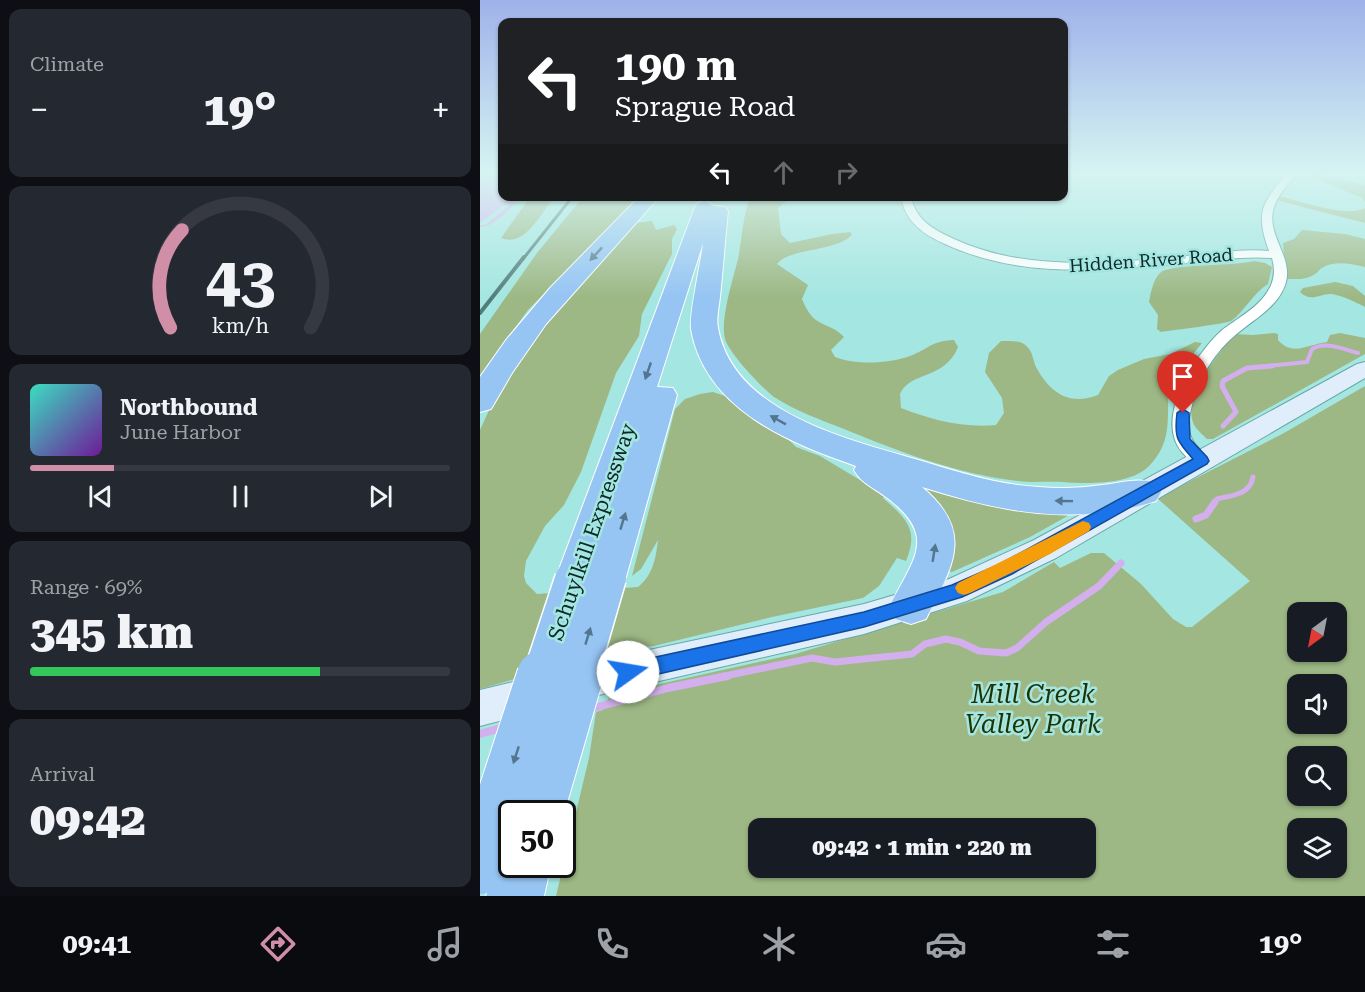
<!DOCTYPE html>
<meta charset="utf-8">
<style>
body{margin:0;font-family:"Roboto Serif",serif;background:#242831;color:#f1f3f6;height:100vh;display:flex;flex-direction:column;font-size:22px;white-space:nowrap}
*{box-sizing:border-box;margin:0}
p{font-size:20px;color:#9ea1a6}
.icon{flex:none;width:33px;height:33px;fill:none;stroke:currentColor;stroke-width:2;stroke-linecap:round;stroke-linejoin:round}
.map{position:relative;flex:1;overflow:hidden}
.sheet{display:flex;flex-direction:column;gap:9px;padding:9px;background:#0d0f14;width:480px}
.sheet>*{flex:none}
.guide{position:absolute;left:18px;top:18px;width:570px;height:183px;border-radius:12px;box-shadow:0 2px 4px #0004;background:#202124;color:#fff;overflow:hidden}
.needle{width:39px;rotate:212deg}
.buttons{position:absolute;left:807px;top:602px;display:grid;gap:12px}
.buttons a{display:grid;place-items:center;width:60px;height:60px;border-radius:12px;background:#171b24;box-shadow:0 2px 4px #0004;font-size:30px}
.speed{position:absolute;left:18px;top:800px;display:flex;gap:12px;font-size:30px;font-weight:700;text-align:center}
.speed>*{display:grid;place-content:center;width:78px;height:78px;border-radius:50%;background:#171b24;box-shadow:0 2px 4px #0004;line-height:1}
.speed .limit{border:3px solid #111;border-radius:9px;background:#fff;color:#111}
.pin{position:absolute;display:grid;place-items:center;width:51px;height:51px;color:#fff;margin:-62px -26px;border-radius:50% 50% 50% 0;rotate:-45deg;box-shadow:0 0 6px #0007}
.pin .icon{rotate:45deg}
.me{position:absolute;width:66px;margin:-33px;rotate:77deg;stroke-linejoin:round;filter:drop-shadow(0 0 4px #0008)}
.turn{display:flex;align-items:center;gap:21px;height:126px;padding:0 18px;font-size:27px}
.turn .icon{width:78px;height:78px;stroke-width:2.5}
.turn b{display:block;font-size:42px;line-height:51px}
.lanes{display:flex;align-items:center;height:57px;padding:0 18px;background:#0003;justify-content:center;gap:30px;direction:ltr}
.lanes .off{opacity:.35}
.big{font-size:45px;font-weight:800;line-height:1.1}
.sheet .tile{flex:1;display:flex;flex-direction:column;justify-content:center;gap:9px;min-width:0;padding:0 21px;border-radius:12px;background:#242831}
.sheet .dial{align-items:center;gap:0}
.dial svg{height:156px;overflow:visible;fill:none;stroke:#363941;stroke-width:7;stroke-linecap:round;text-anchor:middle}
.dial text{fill:#f1f3f6;stroke:none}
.song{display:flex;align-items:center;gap:18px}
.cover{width:72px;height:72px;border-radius:9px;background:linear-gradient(135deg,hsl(170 70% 55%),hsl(280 70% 35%))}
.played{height:6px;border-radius:3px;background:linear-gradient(90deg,#d18fa7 20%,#363941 20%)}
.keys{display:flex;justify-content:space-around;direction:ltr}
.heat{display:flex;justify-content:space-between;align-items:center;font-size:33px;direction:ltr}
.charge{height:9px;border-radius:4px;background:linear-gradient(90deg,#34c759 69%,#363941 0)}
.trip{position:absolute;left:268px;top:818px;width:348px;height:60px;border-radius:12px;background:#171b24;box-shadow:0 2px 4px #0004;font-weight:800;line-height:60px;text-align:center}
.dock{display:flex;height:96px;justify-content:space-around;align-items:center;background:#090b0e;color:#9ea1a6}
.dock .icon{width:42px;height:42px}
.dock .on{color:#d18fa7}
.dock b{font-size:27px;color:#f1f3f6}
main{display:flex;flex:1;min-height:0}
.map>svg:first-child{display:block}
.green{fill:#9db884;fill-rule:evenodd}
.water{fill:#d3afee}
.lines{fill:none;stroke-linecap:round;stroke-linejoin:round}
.stream-far3{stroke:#d3afee;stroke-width:4}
.stream-far2{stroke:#d3afee;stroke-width:5}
.stream-far1{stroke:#d3afee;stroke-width:7}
.stream{stroke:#d3afee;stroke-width:8}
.street-casing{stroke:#68a8a4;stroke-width:2}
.secondary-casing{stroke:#68a8a4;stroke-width:2}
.highway-casing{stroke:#fff;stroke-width:2}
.street{fill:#fff;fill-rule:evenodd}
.secondary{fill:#e0edfb;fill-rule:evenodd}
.highway{fill:#96c4f3;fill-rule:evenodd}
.rail-far1{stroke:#507d7a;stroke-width:3}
.rail{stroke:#507d7a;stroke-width:4}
.highway-bridge-far1-casing{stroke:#fff;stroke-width:43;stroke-linecap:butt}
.highway-bridge-casing{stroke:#fff;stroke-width:54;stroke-linecap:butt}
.highway-bridge-far1{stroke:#96c4f3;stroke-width:40}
.highway-bridge{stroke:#96c4f3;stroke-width:52}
.oneway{fill:#52768d}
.route{fill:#1a73e8;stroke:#114b97;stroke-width:1.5}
.slow{fill:#f59e0b}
.labels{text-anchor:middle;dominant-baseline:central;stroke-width:5;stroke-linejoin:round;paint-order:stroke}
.far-street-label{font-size:18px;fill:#0d2827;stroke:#a4e6e1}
.street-label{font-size:21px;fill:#0d2827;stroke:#a4e6e1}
.near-park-label{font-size:26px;font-style:italic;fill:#1f3303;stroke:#a4e6e1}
</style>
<main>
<section class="sheet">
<div class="tile"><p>Climate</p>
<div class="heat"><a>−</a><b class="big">19°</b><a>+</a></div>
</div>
<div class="tile dial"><svg viewBox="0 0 100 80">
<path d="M14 69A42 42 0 1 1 86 69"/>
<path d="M14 69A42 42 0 0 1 20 19" stroke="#d18fa7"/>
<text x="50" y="56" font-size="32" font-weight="700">43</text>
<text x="50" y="72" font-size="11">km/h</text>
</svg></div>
<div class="tile">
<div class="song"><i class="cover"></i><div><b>Northbound</b><p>June Harbor</p></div></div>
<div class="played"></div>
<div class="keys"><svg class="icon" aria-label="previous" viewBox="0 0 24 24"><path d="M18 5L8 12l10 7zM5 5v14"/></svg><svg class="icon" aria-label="pause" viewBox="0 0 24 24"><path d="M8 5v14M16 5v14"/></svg><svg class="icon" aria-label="next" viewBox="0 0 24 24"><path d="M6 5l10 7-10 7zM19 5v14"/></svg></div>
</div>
<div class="tile"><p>Range · 69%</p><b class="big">345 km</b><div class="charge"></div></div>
<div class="tile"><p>Arrival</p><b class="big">09:42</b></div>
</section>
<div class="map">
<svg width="885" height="896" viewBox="0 0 885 896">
<rect width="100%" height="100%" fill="#a4e6e1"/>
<g class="green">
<path d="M 834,173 L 885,185 L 885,202 L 882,198 L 835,178 Z"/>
<path d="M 312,196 L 298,208 L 301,234 L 310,243 L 352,234 L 370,232 L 372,235 C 355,252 309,248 297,264 L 328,285 L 322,299 C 334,330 348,320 364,337 L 351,350 L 355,357 C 376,365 408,364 430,356 C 449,349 450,341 474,340 L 478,347 C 465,380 430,371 420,394 L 421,408 C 452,420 482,428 516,425 L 524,413 L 522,398 L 505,372 L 509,353 L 521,341 C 528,341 538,340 544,344 C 554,351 552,360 557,369 C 571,393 589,406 618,395 L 629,376 L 638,370 L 664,359 L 690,354 L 715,342 L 722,343 L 689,384 C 686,414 694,440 670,465 C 652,485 607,484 583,482 C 568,481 552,483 538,481 C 477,474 420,452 364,429 C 341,420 316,411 294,397 C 282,388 249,353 245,339 C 240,320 253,279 258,259 C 262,238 263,216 270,197 Z"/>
<path d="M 799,196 C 820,201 866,218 885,208 L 885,223 L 796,200 Z"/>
<path d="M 50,197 L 74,197 C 62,212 45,248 21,238 Z"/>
<path d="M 103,197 L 160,197 L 48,310 L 0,376 L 0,334 L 57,253 Z"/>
<path d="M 172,221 L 176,230 L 194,225 L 197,229 L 192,239 L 192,254 L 162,314 L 159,336 L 136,373 L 101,472 L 84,505 L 65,526 L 46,561 L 44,576 L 46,583 L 57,594 L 158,587 C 173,575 176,558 178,540 L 161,569 L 152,576 L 195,409 L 205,399 L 220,394 L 233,392 L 245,396 L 307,438 L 316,447 L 340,456 L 405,495 L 403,498 C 427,519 439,530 426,561 L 417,558 L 399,586 L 383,598 L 292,617 L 174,646 L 140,649 L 0,689 L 0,430 L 10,408 L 62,324 L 152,226 L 156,223 Z"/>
<path d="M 822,230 L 865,234 L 885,239 L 885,267 C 872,264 854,260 842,268 C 839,269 838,273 835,274 C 827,280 816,279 806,279 L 803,243 L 814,239 Z"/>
<path d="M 774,261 L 785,263 L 792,267 L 788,284 C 773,293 765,311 751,321 C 745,324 693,330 681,332 L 677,329 L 678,315 L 669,302 C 671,292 673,279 681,272 C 691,264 756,266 774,261 Z"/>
<path d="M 855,282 L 873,286 L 885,296 L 885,307 C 875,302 864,296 852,294 C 840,293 831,303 820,292 L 823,288 Z"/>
<path d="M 794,333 L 798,334 L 798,340 C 812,357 829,344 847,342 L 850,335 L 860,333 L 885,338 L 885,354 L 733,439 L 727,439 C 723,435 717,430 714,425 C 701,395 738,356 754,334 L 773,335 Z"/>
<path d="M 885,386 L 885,896 L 76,896 L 109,758 L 116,712 L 123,710 L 128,699 L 139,693 L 315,654 L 523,592 L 574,562 L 580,568 L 611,553 L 624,553 L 661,584 L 693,619 L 706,627 L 712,627 L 770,581 L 677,498 L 804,433 ZM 818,612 L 856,612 L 856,651 L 818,651 ZM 818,684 L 856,684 L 856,723 L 818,723 ZM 818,756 L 856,756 L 856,795 L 818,795 ZM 279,828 L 606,828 L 606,867 L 279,867 ZM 818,828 L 856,828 L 856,867 L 818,867 Z"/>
<path d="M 430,479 L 591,514 L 550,537 L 472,572 L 468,571 Z"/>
</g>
<path class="water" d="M 0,173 L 22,173 L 22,196 L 42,197 C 31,207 16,227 0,227 L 0,225 L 5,225 L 31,204 L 24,205 L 0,223 Z"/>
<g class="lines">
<path class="stream-far3" d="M 777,367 L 827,362 L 832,349 C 847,341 862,349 878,353"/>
<g class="stream-far2">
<path d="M 743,426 L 756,412 L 742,386 L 743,381 L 767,368 L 792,366"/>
<path d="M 734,504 L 737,499 C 752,495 770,495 773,477"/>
</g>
<g class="stream-far1">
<path d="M 716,519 L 726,515 L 735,502"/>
<path d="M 240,677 L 332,658 L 355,662 L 432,654 L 445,644 L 466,639 L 480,642 L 499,651 L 526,653 L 537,648 L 566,622 L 619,586 L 641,563"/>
</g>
<g class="stream">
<path d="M 110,709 L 188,688 L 247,676"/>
<path d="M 0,734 L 25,727"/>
</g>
<defs>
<path id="street" d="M 807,173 L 817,173 C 809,184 798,194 794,207 C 785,234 813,256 806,282 C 799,308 770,321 752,338 C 733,355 718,380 712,405 C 709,416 706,430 713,441 C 717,449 726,453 731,461 L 729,466 C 716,469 710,461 702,452 C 674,419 714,356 741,331 C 757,318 779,308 789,289 C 795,279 795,269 792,258 C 764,256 737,260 709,263 C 627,270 543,280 465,244 C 444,235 424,221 421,196 L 431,196 C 435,220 454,230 474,239 C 550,274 636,262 717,255 C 741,252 765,249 789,251 C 775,212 782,203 807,173 Z"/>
<path id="secondary" d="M 885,362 L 885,378 L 576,558 L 487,601 L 384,634 L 127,693 L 0,726 L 0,690 L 127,659 L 384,604 L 469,579 L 554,540 L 877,364 Z"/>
<g id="highway">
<path d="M 160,196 L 180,196 L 66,324 L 32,373 L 11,409 L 0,412 L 0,377 L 26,340 L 70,288 Z"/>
<path d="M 225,201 L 234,206 L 245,207 L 248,211 C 245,240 243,268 240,297 C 239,306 236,319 238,328 C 253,412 366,439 435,459 C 476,471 516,485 559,487 C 580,489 601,488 622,485 C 641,483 658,477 676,483 L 681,492 L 676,501 C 594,527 521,512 442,487 C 497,533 471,568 446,619 L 431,624 L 416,619 L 410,606 C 432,560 460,537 406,497 C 394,488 381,483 374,470 L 376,466 C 309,443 225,409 211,329 C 209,314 221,262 223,243 L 177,387 L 193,388 L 197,395 L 146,577 L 140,589 L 126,594 L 111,588 L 109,592 L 95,597 L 81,592 L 75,580 L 215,207 L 218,203 Z"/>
<path d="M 32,841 L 32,864 L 71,864 L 64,896 L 6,896 L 23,844 Z"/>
</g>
</defs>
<use href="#street" class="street-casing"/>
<use href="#secondary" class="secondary-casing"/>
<use href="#highway" class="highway-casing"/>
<use href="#street" class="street"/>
<use href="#secondary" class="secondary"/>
<use href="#highway" class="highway"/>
<path class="rail-far1" d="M 43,259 L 93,196"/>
<path class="rail" d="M 0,313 L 44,257"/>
<defs>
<g id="highway-bridge-far1">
<path d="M 63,677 L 95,580"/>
<path d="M 97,677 L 126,577"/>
</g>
<g id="highway-bridge">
<path d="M 57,813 L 97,676"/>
<path d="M 0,868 L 63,676"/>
</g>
</defs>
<use href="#highway-bridge-far1" class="highway-bridge-far1-casing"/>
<use href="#highway-bridge" class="highway-bridge-casing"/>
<use href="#highway-bridge-far1" class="highway-bridge-far1"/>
<use href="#highway-bridge" class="highway-bridge"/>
</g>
<defs><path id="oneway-solid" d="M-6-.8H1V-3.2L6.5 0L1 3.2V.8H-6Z" transform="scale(1.5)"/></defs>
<g class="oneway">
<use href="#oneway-solid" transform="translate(116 254) rotate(133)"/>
<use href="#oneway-solid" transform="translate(168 371) rotate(109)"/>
<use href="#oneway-solid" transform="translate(298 420) rotate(-151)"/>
<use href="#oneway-solid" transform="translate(584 501) rotate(-179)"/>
<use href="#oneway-solid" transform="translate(143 521) rotate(-73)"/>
<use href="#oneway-solid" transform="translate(454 553) rotate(-81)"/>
<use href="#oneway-solid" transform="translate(108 636) rotate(-73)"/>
<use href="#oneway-solid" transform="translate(36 755) rotate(108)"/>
</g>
<linearGradient id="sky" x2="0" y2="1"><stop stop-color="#9fb2ea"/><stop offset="0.58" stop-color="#d6f4f2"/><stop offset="1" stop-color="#d6f4f2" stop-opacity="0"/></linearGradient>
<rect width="885" height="298" fill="url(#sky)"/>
<path class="route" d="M 703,409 L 709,413 L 710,439 L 727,457 L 729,461 L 727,464 L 532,574 L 482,597 L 384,627 L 148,681 L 141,678 L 138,672 L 141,665 L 148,663 L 384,612 L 472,585 L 520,564 L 713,459 C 697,441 694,438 697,413 Z"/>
<path class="slow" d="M 603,521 L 609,523 L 611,527 L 609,531 L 570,554 L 490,593 L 484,595 L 478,593 L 475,588 L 478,583 Z"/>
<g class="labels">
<g class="far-street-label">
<text transform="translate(671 260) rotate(-4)">Hidden River Road</text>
</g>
<g class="street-label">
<text transform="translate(112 532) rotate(-71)">Schuylkill Expressway</text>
</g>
<g class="near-park-label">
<text x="553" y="694">Mill Creek<tspan x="553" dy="30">Valley Park</tspan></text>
</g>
</g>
</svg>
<div class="buttons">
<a><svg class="needle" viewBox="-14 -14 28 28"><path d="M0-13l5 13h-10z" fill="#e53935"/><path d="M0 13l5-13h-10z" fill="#9ea1a6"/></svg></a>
<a><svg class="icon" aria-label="sound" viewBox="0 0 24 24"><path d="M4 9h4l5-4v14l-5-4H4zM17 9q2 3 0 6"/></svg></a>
<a><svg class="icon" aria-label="search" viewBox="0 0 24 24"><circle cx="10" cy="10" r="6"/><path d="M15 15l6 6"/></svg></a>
<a><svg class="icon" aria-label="layers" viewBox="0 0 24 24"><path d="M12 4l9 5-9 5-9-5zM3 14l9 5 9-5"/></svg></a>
</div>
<div class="speed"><div class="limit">50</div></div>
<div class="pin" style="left:703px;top:413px;background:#d93025"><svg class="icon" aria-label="arrive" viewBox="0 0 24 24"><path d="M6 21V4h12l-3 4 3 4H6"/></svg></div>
<svg class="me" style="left:148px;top:672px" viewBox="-20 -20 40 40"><circle r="19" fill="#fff"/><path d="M0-13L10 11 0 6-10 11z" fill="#1a73e8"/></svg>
<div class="trip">09:42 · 1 min · 220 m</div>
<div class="guide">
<div class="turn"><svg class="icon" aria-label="left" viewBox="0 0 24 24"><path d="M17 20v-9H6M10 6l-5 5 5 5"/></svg><div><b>190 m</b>Sprague Road</div></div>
<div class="lanes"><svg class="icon" aria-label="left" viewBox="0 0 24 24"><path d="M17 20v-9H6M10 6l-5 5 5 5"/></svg><svg class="icon off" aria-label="ahead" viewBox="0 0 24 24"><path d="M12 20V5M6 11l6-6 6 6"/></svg><svg class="icon off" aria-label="right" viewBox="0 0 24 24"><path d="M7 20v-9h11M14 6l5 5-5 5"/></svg></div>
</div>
</div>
</main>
<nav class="dock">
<b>09:41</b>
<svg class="icon on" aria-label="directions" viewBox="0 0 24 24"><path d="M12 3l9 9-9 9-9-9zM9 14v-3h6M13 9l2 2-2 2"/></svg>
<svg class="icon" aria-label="music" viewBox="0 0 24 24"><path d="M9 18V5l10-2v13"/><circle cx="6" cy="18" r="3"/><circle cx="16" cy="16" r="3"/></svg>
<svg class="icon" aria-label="phone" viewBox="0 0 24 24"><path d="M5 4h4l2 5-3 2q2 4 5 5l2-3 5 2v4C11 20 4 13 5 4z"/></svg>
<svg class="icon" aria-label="climate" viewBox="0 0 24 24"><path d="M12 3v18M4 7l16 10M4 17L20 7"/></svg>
<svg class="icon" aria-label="car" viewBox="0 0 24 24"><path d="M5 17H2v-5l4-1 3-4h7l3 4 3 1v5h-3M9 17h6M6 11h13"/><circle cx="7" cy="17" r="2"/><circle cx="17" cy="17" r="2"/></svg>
<svg class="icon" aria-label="filters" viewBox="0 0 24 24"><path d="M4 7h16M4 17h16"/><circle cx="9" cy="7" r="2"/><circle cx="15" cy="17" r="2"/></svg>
<b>19°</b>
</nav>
